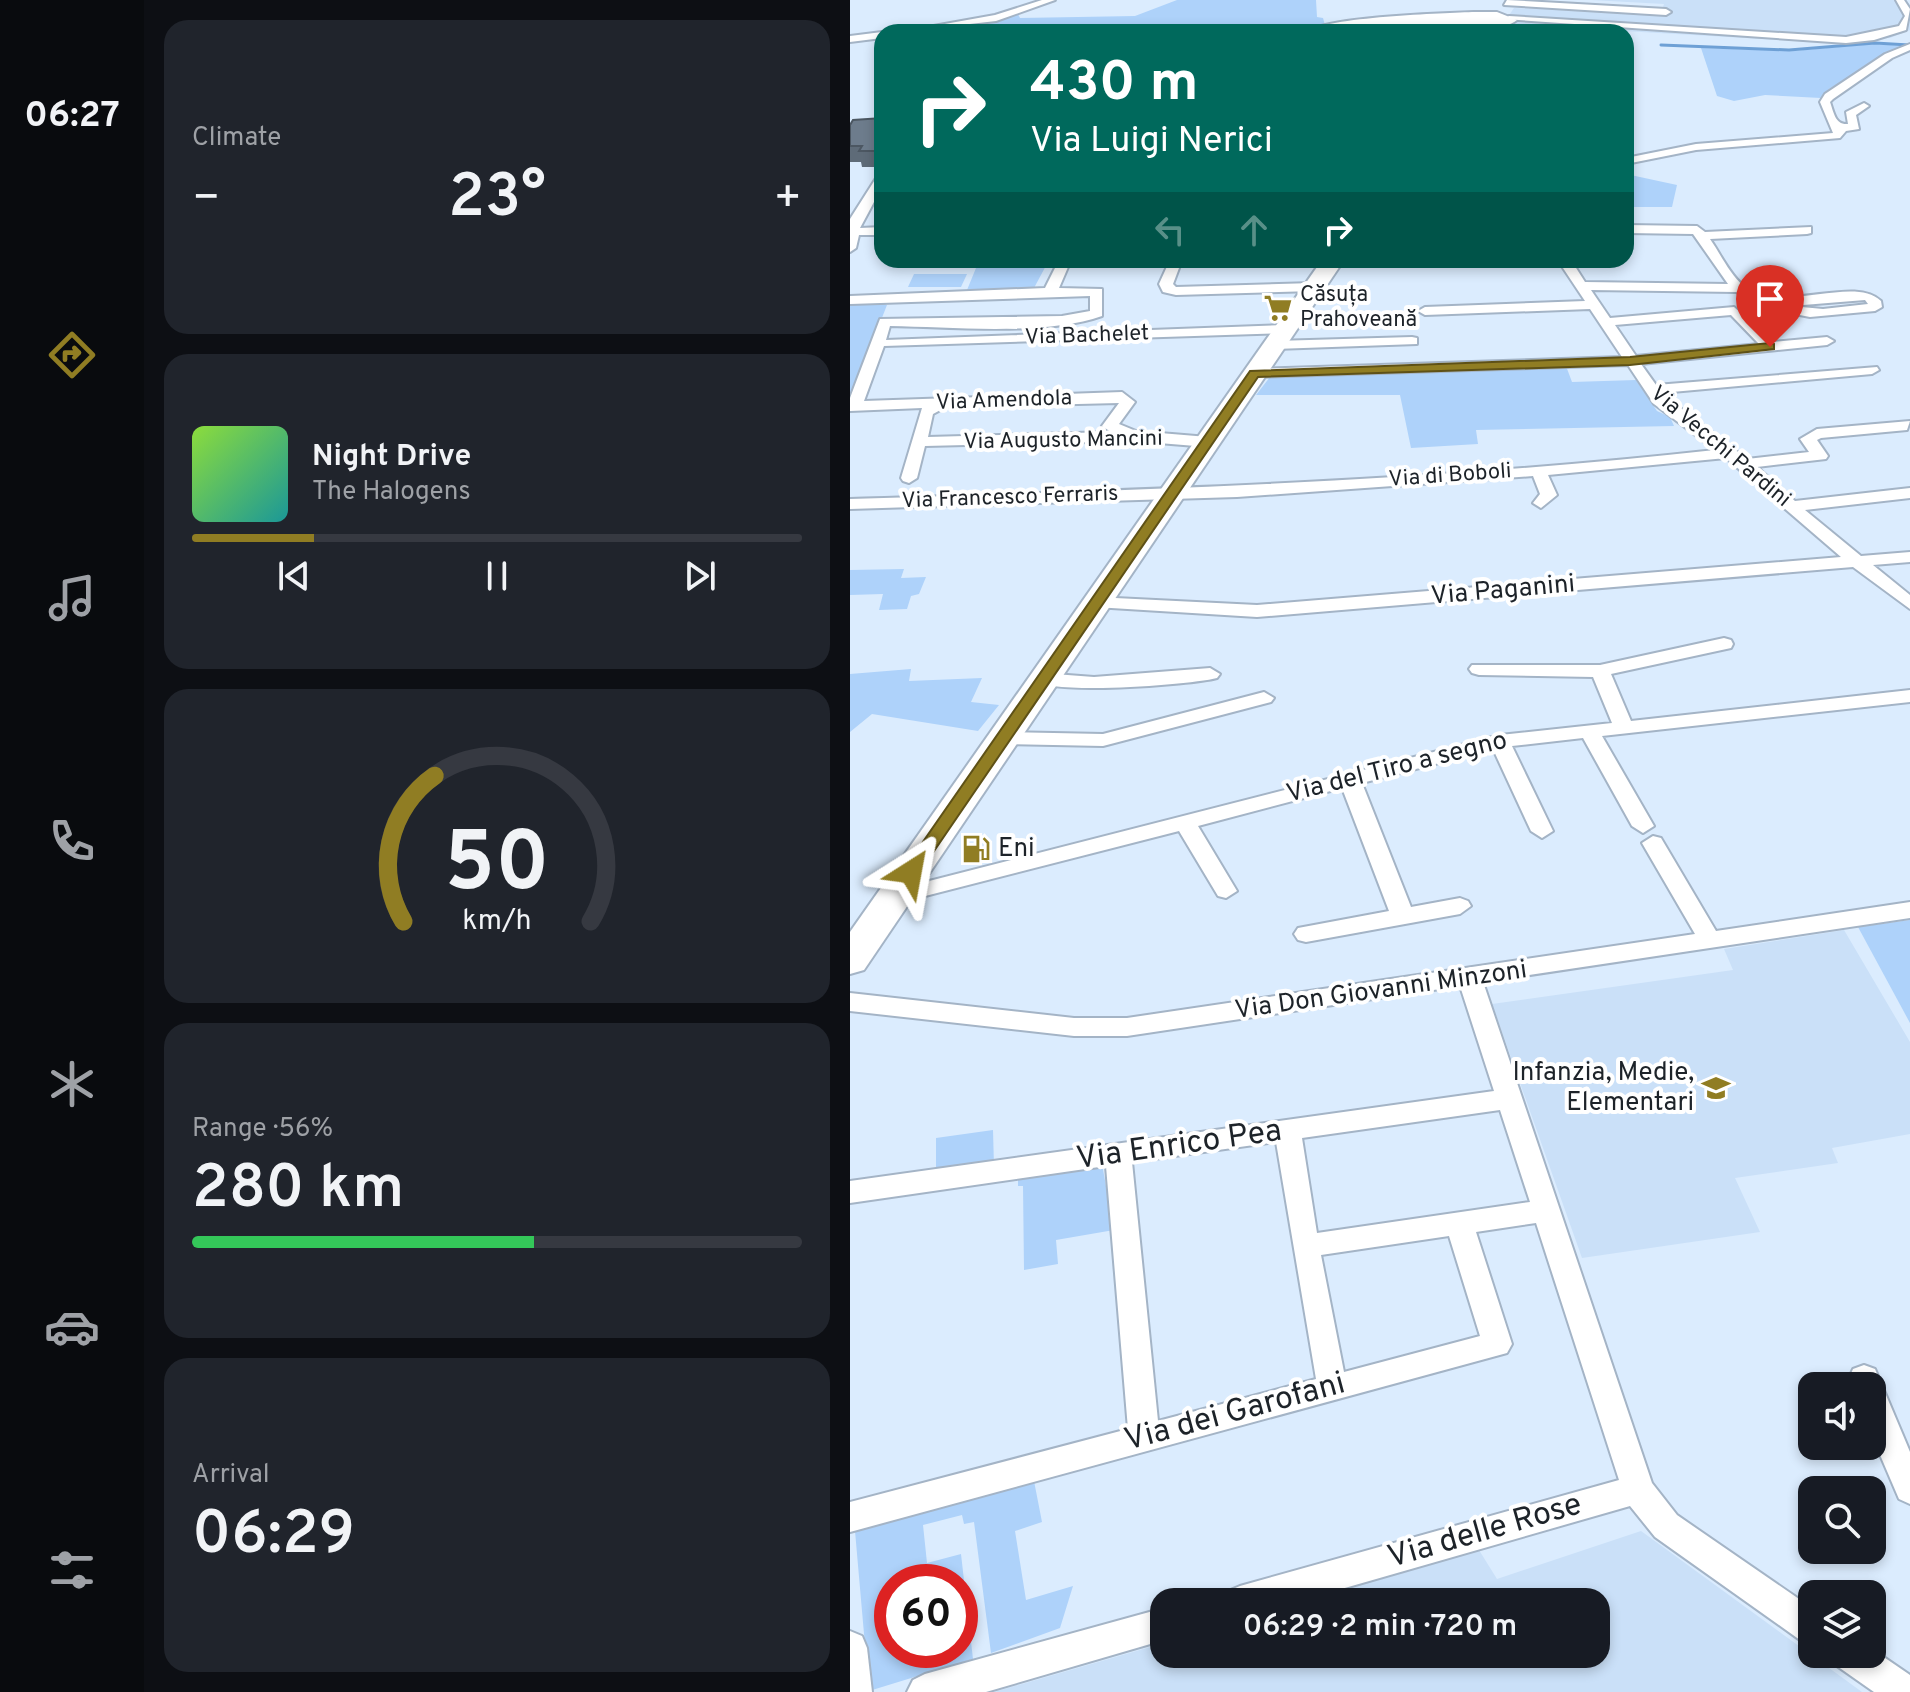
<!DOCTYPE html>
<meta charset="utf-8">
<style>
body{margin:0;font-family:Overpass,sans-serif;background:#20242c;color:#f1f3f6;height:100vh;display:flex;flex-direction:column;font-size:30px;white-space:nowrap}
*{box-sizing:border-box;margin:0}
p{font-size:26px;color:#9ea1a6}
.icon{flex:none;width:44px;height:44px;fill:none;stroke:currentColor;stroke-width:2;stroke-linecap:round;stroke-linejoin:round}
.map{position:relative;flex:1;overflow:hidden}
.sheet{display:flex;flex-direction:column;gap:20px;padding:20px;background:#0d0f14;width:706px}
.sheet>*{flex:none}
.hud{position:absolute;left:24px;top:24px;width:760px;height:244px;border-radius:24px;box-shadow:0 4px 12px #0003;background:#00695c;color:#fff;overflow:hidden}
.tools{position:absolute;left:948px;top:1372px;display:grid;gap:16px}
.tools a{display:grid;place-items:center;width:88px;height:88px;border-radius:16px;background:#171b24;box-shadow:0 4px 12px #0003;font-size:40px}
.speed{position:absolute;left:24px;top:1564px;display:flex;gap:16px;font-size:40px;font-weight:700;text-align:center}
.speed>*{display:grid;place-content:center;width:104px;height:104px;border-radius:50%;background:#171b24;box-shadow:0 4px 12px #0003;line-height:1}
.speed .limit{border:12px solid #d22;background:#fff;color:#111}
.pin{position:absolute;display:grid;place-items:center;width:68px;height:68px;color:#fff;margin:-82px -34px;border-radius:50% 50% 50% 0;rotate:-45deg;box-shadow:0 0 8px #0007}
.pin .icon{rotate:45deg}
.me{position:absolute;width:88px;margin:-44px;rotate:34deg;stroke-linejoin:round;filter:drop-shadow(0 0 6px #0008)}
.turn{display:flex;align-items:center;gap:28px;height:168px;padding:0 24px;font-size:36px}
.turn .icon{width:104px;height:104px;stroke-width:2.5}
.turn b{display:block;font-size:56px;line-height:68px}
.lanes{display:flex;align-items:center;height:76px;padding:0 24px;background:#0003;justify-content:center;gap:40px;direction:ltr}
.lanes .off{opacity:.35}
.big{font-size:60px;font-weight:600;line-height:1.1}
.sheet .tile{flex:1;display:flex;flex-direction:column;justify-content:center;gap:12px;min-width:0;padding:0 28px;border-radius:24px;background:#20242c}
.sheet .dial{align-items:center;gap:0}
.dial svg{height:208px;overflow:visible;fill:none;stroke:#363941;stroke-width:7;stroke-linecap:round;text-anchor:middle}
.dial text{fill:#f1f3f6;stroke:none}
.song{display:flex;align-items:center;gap:24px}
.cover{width:96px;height:96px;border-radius:12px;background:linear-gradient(135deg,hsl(90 70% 55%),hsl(180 70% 35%))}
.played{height:8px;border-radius:4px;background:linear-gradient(90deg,#907d23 20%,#363941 20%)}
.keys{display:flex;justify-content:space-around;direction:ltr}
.heat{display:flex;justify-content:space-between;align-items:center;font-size:44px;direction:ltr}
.charge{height:12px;border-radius:6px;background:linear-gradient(90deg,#34c759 56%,#363941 0)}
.trip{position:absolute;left:300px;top:1588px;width:460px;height:80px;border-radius:24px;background:#171b24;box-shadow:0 4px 12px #0003;font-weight:600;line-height:80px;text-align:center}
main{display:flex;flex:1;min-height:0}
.tab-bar{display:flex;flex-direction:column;width:144px;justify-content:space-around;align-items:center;background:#090b0e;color:#9ea1a6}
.tab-bar .icon{width:56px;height:56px}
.tab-bar .on{color:#907d23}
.tab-bar b{font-size:36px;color:#f1f3f6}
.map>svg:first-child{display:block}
.built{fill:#cae0f8}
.green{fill:#aed2fa;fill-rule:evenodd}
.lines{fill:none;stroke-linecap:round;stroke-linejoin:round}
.stream{stroke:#6ea0d5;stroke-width:3}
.street-casing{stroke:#a4b4c6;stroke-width:4}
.primary-casing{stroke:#a4b4c6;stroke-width:4}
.street{fill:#fff;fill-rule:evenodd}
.primary{fill:#fff;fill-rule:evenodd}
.wall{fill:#5e6b78}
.building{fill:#6d7c8c;stroke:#4c5762;stroke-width:2}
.route{fill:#907d23;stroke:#5e5117;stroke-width:2}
.labels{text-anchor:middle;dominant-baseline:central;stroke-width:8;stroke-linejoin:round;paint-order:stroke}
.far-poi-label{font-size:22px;fill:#1d2329;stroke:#fff;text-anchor:start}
.far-street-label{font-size:22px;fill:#1d2329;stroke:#fff}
.street-label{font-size:26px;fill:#1d2329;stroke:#fff}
.poi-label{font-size:26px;fill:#1d2329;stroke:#fff;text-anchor:start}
.near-street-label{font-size:32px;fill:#1d2329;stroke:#fff}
</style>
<main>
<nav class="tab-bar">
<b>06:27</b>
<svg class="icon on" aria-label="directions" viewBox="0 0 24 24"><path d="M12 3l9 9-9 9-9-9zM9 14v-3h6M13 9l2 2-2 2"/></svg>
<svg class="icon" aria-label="music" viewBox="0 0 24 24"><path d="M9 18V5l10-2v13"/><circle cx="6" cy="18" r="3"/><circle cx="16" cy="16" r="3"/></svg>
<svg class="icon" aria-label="phone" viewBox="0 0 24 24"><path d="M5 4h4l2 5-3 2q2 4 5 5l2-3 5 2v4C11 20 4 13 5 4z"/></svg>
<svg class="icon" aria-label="climate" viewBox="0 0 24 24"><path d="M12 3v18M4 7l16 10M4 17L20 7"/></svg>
<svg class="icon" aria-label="car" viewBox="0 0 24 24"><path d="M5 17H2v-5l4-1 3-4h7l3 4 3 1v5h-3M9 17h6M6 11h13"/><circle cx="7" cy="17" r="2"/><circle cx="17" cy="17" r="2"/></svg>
<svg class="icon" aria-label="filters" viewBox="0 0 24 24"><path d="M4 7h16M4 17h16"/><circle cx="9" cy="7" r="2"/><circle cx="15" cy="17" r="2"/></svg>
</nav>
<section class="sheet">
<div class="tile"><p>Climate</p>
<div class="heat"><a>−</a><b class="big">23°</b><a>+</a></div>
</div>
<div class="tile">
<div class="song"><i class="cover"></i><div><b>Night Drive</b><p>The Halogens</p></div></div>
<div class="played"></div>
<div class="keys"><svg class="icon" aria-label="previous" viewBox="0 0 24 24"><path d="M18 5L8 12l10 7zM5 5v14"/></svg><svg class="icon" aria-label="pause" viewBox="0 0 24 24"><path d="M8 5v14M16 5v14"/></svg><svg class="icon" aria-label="next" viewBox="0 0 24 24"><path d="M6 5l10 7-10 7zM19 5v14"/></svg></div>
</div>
<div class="tile dial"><svg viewBox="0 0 100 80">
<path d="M14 69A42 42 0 1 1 86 69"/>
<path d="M14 69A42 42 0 0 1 26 13" stroke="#907d23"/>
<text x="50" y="56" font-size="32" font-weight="700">50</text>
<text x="50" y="72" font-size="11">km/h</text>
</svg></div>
<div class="tile"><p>Range · 56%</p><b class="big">280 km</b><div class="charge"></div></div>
<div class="tile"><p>Arrival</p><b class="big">06:29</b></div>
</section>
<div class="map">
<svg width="1060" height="1692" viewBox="0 0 1060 1692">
<rect width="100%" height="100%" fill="#dbecfe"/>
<g class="built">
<path d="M 741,0 L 1056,0 L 1060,5 L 1060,30 L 1040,38 L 966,42 L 653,24 L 664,8 L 811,13 L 814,4 Z"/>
<path d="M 994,930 L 1060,1042 L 1060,1134 L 982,1148 L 988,1163 L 885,1178 L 910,1232 L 732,1258 L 642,1004 L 883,970 L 874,949 Z"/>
<path d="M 791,1531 L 1012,1692 L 144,1692 L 314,1643 L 314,1654 L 746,1654 L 746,1602 L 443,1602 L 624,1542 L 647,1579 Z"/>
</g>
<g class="green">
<path d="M 327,0 L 466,0 L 467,17 L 473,18 L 475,25 L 444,32 L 62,32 L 168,14 L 170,18 L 285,16 Z"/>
<path d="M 1024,44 L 1056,46 C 1032,53 1027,61 1008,75 C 995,84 980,83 971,98 L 915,95 L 884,101 L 867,96 L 851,48 L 942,51 Z"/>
<path d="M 776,174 L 827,185 L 822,207 L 776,207 Z"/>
<path d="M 138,260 L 199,260 L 184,288 L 117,290 L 126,268 L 135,268 Z"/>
<path d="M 64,274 L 117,274 L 111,287 L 58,287 Z"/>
<path d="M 30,302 L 37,305 L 0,399 L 0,303 Z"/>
<path d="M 716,366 L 722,382 L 786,380 L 807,411 L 820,417 L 824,426 L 626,430 L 628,444 L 561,448 L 550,395 L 406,395 L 420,377 Z"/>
<path d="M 54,569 L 51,578 L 76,577 L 69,594 L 61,596 L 57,609 L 29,610 L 33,594 L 0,595 L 0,570 Z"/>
<path d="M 61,669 L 59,681 L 132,678 L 121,702 L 149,705 L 128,731 L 22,714 L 0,732 L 0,674 Z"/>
<path d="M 1060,920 L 1060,1023 L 1008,927 Z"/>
<path d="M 143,1130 L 144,1167 L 86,1175 L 86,1138 Z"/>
<path d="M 252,1164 L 264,1230 L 206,1240 L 208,1264 L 174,1270 L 173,1186 L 168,1186 L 168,1177 Z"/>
<path d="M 184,1481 L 192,1522 L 165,1531 L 176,1600 L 223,1586 L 210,1628 L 141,1653 L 124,1522 L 114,1524 L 112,1515 L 73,1525 L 77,1563 L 111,1554 L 123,1659 L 19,1691 L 5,1531 ZM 42,1582 L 110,1582 L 110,1650 L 42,1650 Z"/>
</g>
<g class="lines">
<path class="stream" d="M 811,45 L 939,50 L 1025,43 L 1059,45"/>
<defs>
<g id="street">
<path d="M 192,0 L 205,0 L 146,21 L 50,32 L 145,15 Z"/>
<path d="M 657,0 L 816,9 L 821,12 L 816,15 L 654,5 Z"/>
<path d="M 1046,0 L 1054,0 L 1060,9 L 1056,30 L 1024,40 L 996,43 L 654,19 L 659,16 L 996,37 L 1049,26 L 1055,16 Z"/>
<path d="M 558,17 L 599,30 L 601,32 L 586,32 L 555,22 Z"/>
<path d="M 32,32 L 32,38 L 0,42 L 0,36 Z"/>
<path d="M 1060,44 L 1060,50 L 1042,58 L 983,99 L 980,102 C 984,113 985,125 998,124 L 996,112 L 1014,103 L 1019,106 L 1006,115 L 1009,129 L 996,131 L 990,138 L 846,150 L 776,164 L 776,158 L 846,144 L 983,133 L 970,102 L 975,94 L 1035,54 Z"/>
<path d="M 32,173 L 32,187 L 10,228 L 32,227 L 32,235 L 9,235 L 6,248 L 0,252 L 0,219 L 28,175 Z"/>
<path d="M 776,225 L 847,226 L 855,232 L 961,227 L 961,233 L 957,234 L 860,239 C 870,253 880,275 893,285 C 932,316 1003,274 1031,301 L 1032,307 L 1025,311 L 960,317 L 929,311 L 886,292 L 741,290 L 760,318 L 884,307 L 923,342 L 977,337 L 984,341 L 977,345 L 791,364 L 806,385 L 1027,367 L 1029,370 L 1022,374 L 811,393 L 897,459 L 959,452 L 950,439 L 967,429 L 1060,421 L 1057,430 L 971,438 L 967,440 L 978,456 L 976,459 L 907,467 L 945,501 L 1060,488 L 1060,498 L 955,510 L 1011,556 L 1060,552 L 1060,562 L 1023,565 L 1060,595 L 1060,609 L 1003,567 L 407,617 L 245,607 L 236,602 L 245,597 L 407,605 L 991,557 L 876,458 L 698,475 L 707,495 L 691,508 L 683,503 L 690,494 L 683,476 L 387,497 L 0,509 L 0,499 C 289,490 578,482 865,450 L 804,404 L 778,365 L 405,377 L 398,373 L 405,369 L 772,357 L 740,309 L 575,315 L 568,311 L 575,307 L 735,301 L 711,265 L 660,264 L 654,260 L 721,260 L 735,282 L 878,284 L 843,234 L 776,233 ZM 1015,300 L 1018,304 L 973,309 L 941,306 ZM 881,315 L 909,344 L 786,356 L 765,325 Z"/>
<path d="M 209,260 L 221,260 L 209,288 L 252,289 L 252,316 C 195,336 102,327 40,326 L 36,340 L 435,325 L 442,329 L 435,333 L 34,346 L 14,401 L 272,392 L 285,402 L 269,424 L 286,431 L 358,437 L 366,442 L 358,447 L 284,441 L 75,446 L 67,478 L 59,483 L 53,481 L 51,478 L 72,408 L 0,411 L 0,398 L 30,319 L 212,316 L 240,311 L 240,296 L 0,304 L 0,296 L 195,288 ZM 269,403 L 252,426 L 261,432 L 78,437 L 83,414 L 96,407 Z"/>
<path d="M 320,260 L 332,260 L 323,284 L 326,287 L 464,283 L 471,287 L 464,291 L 326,295 L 313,292 L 309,284 Z"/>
<path d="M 562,337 L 567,338 L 567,344 L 425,349 L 418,345 L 425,341 Z"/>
<path d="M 874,638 L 881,640 L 883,644 L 881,648 L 761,674 L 781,721 L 1060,690 L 1060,702 L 752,736 L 804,826 L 793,833 L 782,826 L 733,738 L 662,746 L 703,831 L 692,838 L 681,831 L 643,749 L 512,783 L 561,907 L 610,898 L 618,901 L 621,906 L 610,914 L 456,942 L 448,940 L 444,934 L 448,928 L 539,911 L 492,788 L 348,826 L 387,891 L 376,898 L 368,896 L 329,831 L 44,904 L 33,897 L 44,890 L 650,735 L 762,723 L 743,677 L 629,675 L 622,673 L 619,669 L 622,665 L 750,665 Z"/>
<path d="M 360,668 L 370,674 L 367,678 C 340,685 197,696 181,679 L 191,673 L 244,677 Z"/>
<path d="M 414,692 L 424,698 L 421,702 L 253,746 L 151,744 L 141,738 L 151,732 L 253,734 Z"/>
<path d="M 803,836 L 811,838 L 866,931 L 1060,902 L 1060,918 L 633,982 L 802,1483 L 827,1515 L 962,1608 L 962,1645 L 950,1640 L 805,1537 L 780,1506 L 446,1602 L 373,1602 L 378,1591 L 390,1586 L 769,1480 L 686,1223 L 626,1232 L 662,1344 L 657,1353 L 0,1532 L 0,1502 L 278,1429 L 256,1166 L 0,1203 L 0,1181 L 644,1091 L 610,986 L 277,1036 L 224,1036 L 0,1011 L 0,993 L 224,1018 L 277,1018 L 845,934 L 792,843 ZM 650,1110 L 680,1202 L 467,1233 L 452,1138 ZM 426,1142 L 466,1379 L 308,1421 L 282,1162 ZM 599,1236 L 630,1336 L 494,1372 L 471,1255 Z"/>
<path d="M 1014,1365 L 1025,1369 L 1060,1452 L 1060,1504 L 1049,1499 L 1022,1436 L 1022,1386 L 1002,1386 L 999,1378 L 1003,1369 Z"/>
<path d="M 314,1608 L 314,1640 L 136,1692 L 57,1692 L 63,1680 L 75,1674 Z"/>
<path d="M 0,1631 L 12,1636 L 17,1648 L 22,1692 L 0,1692 Z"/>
<path d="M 1022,1649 L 1060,1675 L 1060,1692 L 1024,1692 L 987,1666 L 982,1654 L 1022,1654 Z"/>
</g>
<g id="primary">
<path d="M 625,12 L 647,12 L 667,20 C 655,30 634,26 619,25 C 565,22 512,32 457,32 C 474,17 596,13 625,12 Z"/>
<path d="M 472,260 L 494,260 L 14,970 L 0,974 L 0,932 Z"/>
</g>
</defs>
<use href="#street" class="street-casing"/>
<use href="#primary" class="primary-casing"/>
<use href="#street" class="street"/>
<use href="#primary" class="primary"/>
</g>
<path class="wall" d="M 32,118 L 32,167 L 12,167 L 11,162 L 0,162 L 0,125 Z"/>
<path class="building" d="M 32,118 L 32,149 L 31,151 L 9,151 L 12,146 L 0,146 L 0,125 L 3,120 Z"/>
<path class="route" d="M 920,343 L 924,344 L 924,349 L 780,365 L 408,377 L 67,876 L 61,878 L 52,872 L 400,371 L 780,357 Z"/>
<defs>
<symbol id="supermarket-bare" viewBox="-9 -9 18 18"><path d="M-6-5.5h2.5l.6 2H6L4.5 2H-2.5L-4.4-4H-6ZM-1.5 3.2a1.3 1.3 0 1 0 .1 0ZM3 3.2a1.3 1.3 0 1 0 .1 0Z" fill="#907d23" stroke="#fff" stroke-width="2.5" paint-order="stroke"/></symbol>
<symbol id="fuel-bare" viewBox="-9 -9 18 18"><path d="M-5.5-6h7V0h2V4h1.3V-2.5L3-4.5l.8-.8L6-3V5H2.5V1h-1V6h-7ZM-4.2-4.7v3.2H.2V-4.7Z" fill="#907d23" stroke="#fff" stroke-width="2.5" paint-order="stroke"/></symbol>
<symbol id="school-bare" viewBox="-9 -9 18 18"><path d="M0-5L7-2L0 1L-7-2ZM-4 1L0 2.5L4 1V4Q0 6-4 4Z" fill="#907d23" stroke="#fff" stroke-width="2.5" paint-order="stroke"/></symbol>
</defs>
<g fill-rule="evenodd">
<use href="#supermarket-bare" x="408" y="288" width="40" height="40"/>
<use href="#fuel-bare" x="106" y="829" width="40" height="40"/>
<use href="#school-bare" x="846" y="1068" width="40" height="40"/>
</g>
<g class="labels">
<g class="far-poi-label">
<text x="450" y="295">Căsuța<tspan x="450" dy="25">Prahoveană</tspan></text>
</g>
<g class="far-street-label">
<text transform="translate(237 336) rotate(-2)">Via Bachelet</text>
<text transform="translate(154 401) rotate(-2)">Via Amendola</text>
<text transform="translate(213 441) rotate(-1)">Via Augusto Mancini</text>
<text transform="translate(870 447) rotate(40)">Via Vecchi Pardini</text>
<text transform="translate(600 476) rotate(-4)">Via di Boboli</text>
<text transform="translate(160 498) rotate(-2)">Via Francesco Ferraris</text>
</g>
<g class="street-label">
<text transform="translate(653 591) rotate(-5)">Via Paganini</text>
<text transform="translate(547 768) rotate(-14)">Via del Tiro a segno</text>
<text transform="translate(531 991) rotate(-8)">Via Don Giovanni Minzoni</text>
</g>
<g class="poi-label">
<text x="148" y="849">Eni</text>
<text x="844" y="1073" text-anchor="end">Infanzia, Medie,<tspan x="844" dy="30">Elementari</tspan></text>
</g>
<g class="near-street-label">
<text transform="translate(329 1146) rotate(-8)">Via Enrico Pea</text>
<text transform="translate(385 1413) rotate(-15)">Via dei Garofani</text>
<text transform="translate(635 1532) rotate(-16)">Via delle Rose</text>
</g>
</g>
</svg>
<div class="tools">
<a><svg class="icon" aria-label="sound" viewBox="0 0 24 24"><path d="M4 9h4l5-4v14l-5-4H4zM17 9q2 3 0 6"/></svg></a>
<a><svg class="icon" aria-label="search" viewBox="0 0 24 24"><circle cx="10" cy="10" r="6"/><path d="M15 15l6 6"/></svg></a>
<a><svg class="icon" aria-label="layers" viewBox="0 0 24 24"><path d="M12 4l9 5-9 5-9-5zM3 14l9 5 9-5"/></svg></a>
</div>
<div class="speed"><div class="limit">60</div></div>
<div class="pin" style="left:920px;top:347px;background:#d93025"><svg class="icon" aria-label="arrive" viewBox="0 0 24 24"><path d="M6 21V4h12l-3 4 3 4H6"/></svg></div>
<svg class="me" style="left:61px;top:872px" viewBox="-20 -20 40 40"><path d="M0-17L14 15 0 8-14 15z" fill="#907d23" stroke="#fff" stroke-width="4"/></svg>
<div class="trip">06:29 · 2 min · 720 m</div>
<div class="hud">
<div class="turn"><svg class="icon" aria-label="right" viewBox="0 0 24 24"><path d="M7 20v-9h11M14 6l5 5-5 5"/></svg><div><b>430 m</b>Via Luigi Nerici</div></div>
<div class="lanes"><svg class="icon off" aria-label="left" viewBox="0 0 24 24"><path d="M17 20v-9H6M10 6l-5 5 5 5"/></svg><svg class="icon off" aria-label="ahead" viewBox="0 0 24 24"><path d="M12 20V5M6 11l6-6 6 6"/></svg><svg class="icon" aria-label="right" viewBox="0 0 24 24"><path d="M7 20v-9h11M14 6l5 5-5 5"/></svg></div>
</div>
</div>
</main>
